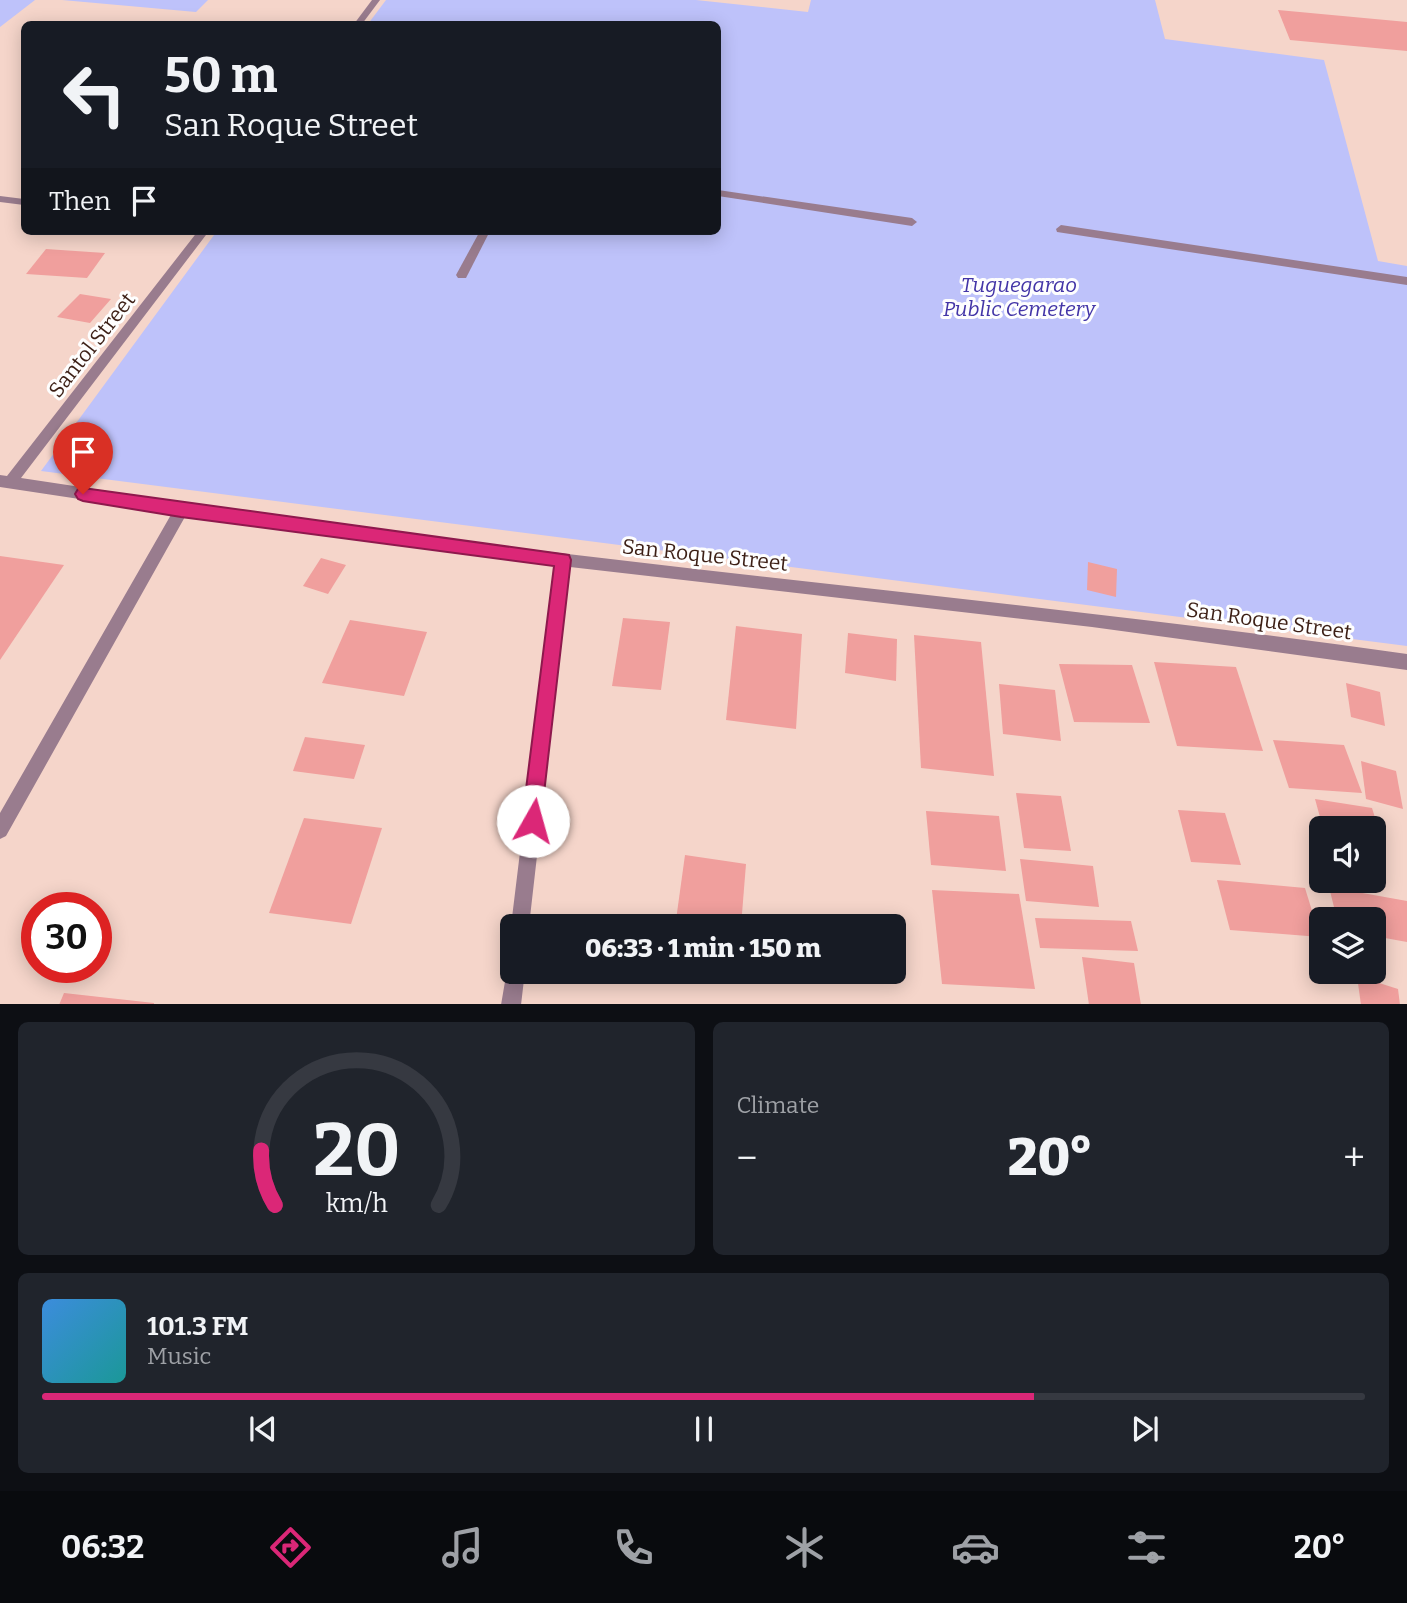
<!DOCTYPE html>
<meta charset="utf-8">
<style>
body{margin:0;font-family:Bitter,serif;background:#20242c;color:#f1f3f6;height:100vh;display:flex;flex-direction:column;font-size:26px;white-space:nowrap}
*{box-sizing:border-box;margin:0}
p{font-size:23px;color:#9ea1a6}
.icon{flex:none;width:38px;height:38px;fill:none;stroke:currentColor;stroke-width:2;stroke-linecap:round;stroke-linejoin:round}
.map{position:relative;height:1004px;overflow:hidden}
.sheet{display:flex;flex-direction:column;gap:18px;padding:18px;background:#0d0f14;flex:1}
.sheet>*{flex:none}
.guide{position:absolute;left:21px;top:21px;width:700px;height:214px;border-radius:10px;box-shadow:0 4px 18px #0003;background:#171b24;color:#f1f3f6;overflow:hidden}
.buttons{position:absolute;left:1309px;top:816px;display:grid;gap:14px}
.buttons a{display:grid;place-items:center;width:77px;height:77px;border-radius:10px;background:#171b24;box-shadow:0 4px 18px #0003;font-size:35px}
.speed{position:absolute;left:21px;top:892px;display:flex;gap:14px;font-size:35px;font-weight:700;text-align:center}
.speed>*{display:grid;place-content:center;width:91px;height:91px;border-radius:50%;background:#171b24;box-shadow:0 4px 18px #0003;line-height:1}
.speed .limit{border:10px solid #d22;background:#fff;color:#111}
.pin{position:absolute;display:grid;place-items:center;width:60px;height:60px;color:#fff;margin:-72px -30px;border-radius:50% 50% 50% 0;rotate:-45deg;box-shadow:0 0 7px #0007}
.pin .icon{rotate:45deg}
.me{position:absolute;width:77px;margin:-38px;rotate:7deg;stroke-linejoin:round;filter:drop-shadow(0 0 5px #0008)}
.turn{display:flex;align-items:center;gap:24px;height:147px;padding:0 28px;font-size:32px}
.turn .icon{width:91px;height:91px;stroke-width:2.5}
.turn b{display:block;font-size:49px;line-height:60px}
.then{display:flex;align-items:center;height:66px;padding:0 28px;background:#0003;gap:14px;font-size:26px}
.big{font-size:52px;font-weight:800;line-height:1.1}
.sheet .card{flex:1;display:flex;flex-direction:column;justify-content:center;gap:10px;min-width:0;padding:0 24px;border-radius:10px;background:#20242c}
.sheet .dial{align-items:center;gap:0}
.dial svg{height:182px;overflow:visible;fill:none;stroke:#363941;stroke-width:7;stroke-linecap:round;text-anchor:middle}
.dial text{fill:#f1f3f6;stroke:none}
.song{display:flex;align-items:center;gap:21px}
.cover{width:84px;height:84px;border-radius:10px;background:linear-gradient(135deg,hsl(210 70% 55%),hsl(180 70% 35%))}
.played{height:7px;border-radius:4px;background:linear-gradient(90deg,#db2777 75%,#363941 75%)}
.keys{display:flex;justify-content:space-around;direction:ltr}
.heat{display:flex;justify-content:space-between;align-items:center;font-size:38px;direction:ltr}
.sheet .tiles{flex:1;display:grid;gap:18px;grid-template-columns:1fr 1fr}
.card:last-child{grid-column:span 2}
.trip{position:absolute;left:500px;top:914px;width:406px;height:70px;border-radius:10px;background:#171b24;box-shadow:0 4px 18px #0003;font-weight:800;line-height:70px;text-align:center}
.dock{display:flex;height:112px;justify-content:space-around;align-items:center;background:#090b0e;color:#9ea1a6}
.dock .icon{width:49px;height:49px}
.dock .on{color:#db2777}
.dock b{font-size:32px;color:#f1f3f6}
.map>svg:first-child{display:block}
.green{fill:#bec2fa}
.building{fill:#f09f9d}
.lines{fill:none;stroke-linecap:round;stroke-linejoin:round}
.lane{fill:#997c8e;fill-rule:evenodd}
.street{fill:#997c8e;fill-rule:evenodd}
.route{fill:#db2777;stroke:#8e194d;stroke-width:2}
.labels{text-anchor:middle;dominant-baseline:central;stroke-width:6;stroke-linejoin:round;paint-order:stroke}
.park-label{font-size:21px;font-style:italic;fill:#4335a7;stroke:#fefefe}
.street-label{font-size:21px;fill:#3c1f15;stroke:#fefefe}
</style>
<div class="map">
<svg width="1407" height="1005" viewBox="0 0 1407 1005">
<rect width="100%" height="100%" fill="#f5d5ca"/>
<g class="green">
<path d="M 0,0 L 35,0 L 0,27 Z"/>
<path d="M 62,0 L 208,0 L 196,12 Z"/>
<path d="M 386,0 L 696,0 L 808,12 L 811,0 L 1155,0 L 1165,39 L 1324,60 L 1378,261 L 1407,266 L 1407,646 L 41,471 L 217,231 L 718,231 L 718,24 L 368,24 Z"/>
</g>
<g class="building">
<path d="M 1278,10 L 1407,22 L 1407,51 L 1290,40 Z"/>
<path d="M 46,249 L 105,253 L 87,278 L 26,274 Z"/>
<path d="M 80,294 L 111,299 L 90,323 L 57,317 Z"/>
<path d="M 0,556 L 64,565 L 0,660 Z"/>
<path d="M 321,558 L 346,565 L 328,594 L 303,586 Z"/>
<path d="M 1088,562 L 1117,569 L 1116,597 L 1087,590 Z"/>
<path d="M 623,618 L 670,622 L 661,690 L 612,686 Z"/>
<path d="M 350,620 L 427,632 L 404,696 L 322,683 Z"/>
<path d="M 736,626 L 802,634 L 796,729 L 726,720 Z"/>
<path d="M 848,633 L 897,639 L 896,681 L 845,673 Z"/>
<path d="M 914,635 L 981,642 L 994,776 L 921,768 Z"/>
<path d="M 1154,662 L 1236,667 L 1263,751 L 1177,746 Z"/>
<path d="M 1059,664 L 1132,665 L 1150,723 L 1074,722 Z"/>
<path d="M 1346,683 L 1380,692 L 1385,726 L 1351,717 Z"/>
<path d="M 999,684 L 1055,690 L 1061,741 L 1003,734 Z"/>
<path d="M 305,737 L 365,745 L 354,779 L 293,771 Z"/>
<path d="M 1273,740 L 1344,745 L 1362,793 L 1289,788 Z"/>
<path d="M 1361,761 L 1396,771 L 1403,809 L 1366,799 Z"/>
<path d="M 1016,793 L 1061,796 L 1071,851 L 1024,848 Z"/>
<path d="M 1315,799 L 1372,808 L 1383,843 L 1374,842 L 1374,828 L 1323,828 Z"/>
<path d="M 1178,810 L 1225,813 L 1241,865 L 1191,862 Z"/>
<path d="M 926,811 L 999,816 L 1006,871 L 931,865 Z"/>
<path d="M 304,818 L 382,828 L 351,924 L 269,913 Z"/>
<path d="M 685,855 L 746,864 L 741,926 L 711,926 L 676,920 Z"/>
<path d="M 1020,859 L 1093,866 L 1099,907 L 1026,901 Z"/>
<path d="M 1217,880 L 1305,888 L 1320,937 L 1230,930 Z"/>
<path d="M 1329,887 L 1407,901 L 1407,942 L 1374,936 L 1374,919 L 1337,919 Z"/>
<path d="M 932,890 L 1019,894 L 1035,989 L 942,984 Z"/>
<path d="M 1035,918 L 1131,921 L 1138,951 L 1040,948 Z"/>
<path d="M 1082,957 L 1134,963 L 1141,1005 L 1089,1005 Z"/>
<path d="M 1357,976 L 1398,989 L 1400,1005 L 1361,1005 Z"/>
<path d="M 64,993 L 154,1003 L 154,1005 L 59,1005 Z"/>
</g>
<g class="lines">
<g class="lane">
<path d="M 718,190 L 912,218 L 917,222 L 912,226 L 718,196 Z"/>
<path d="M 0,196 L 24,199 L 24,205 L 0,202 Z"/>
<path d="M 480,231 L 490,231 L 466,278 L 458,278 L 456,275 Z"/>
</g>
<g class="street">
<path d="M 372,0 L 380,0 L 362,24 L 354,24 Z"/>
<path d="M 1061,225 L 1407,277 L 1407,285 L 1057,232 L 1056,229 Z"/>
<path d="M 198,231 L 209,231 L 21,478 C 179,502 336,525 494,545 C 798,583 1103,611 1407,654 L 1407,670 L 1092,627 L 570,567 L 529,926 L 513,926 L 513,931 L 511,926 L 555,565 L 186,515 L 6,836 L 0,839 L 0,813 L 172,513 L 0,487 L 0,475 L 7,476 Z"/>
<path d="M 513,962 L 513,971 L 525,971 L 521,1005 L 501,1005 L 508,964 Z"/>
</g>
</g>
<path class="route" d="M 83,488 L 569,555 L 571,560 L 540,828 L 533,831 L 525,828 L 522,821 L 554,566 L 181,517 L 83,501 L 78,499 L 75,494 L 78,489 Z"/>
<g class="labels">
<g class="park-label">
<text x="1019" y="285">Tuguegarao<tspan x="1019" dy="24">Public Cemetery</tspan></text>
</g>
<g class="street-label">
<text transform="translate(92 345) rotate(-52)">Santol Street</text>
<text transform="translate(705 555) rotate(6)">San Roque Street</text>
<text transform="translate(1269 621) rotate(8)">San Roque Street</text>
</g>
</g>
</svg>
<div class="buttons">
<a><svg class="icon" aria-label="sound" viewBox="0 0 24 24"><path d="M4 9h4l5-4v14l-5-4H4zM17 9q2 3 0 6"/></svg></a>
<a><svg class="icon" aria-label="layers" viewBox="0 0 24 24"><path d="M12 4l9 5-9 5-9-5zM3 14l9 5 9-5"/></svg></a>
</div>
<div class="speed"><div class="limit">30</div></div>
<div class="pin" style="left:83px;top:494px;background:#d93025"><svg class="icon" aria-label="arrive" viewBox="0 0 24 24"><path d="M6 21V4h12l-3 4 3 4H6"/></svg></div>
<svg class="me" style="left:533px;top:821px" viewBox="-20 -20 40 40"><circle r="19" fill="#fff"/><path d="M0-13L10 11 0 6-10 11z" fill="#db2777"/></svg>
<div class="trip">06:33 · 1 min · 150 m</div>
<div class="guide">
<div class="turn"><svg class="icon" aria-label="left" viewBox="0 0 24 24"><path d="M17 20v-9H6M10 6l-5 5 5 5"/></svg><div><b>50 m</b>San Roque Street</div></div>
<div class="then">Then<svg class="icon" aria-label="arrive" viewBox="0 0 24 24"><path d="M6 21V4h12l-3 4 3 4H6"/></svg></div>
</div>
</div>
<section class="sheet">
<div class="tiles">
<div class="card dial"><svg viewBox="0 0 100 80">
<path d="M14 69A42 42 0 1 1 86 69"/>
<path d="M14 69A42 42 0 0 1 8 45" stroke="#db2777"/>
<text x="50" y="56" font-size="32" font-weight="700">20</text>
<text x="50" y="72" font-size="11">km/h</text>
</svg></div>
<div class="card"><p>Climate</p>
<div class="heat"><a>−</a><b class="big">20°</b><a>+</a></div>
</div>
<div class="card">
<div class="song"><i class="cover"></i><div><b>101.3 FM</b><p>Music</p></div></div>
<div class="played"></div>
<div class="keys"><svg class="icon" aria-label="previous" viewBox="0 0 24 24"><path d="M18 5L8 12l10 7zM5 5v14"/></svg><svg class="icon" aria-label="pause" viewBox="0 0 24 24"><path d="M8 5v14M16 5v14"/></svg><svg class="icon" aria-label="next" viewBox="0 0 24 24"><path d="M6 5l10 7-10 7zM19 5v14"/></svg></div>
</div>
</div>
</section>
<nav class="dock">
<b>06:32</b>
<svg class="icon on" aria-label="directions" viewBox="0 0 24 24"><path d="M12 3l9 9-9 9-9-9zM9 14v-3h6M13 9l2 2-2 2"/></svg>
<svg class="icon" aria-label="music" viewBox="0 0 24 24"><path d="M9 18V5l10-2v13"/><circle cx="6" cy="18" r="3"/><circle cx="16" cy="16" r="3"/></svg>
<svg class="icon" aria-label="phone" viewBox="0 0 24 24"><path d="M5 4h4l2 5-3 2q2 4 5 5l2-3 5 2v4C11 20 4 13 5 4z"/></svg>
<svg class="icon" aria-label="climate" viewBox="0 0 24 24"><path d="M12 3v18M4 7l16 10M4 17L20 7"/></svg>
<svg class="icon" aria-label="car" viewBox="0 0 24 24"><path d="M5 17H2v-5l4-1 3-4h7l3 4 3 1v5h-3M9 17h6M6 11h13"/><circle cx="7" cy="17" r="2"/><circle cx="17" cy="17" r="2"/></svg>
<svg class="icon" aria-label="filters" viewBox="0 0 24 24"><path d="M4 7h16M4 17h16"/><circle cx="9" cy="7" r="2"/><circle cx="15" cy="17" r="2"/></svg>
<b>20°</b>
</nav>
